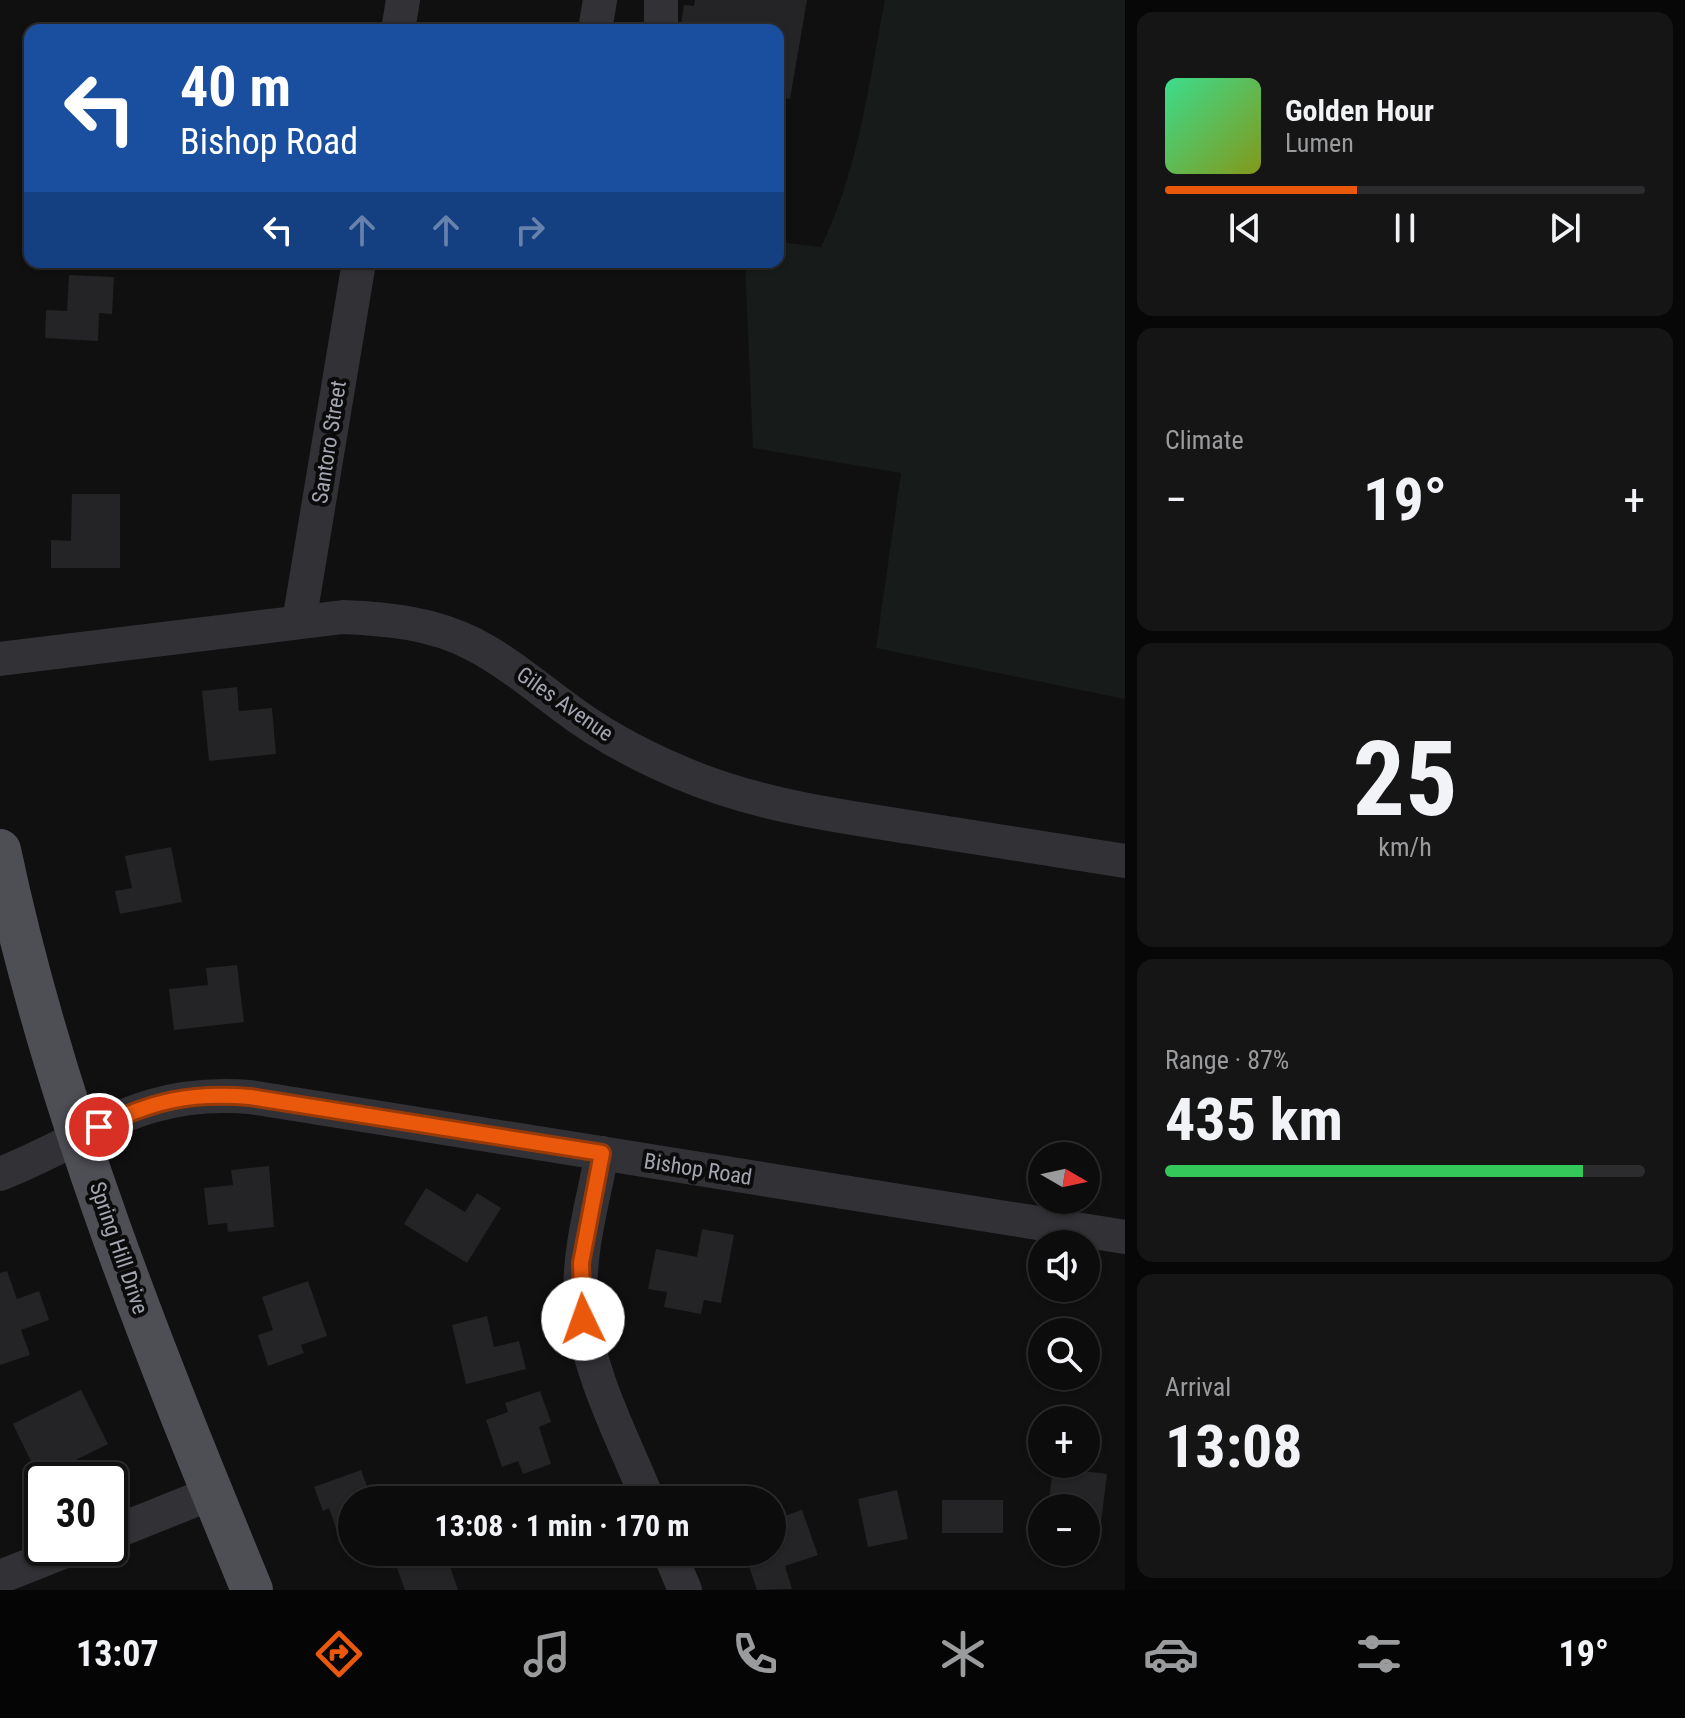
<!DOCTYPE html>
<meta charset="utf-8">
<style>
body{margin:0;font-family:"Roboto Condensed",sans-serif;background:#151516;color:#f1f3f6;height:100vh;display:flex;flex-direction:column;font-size:30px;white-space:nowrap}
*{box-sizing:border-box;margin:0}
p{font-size:26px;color:#9a9b9d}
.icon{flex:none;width:44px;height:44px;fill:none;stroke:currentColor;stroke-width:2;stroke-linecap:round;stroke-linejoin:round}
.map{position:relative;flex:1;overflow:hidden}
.side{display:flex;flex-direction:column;gap:12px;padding:12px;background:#070707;width:560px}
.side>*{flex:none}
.banner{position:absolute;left:24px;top:24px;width:760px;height:244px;border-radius:16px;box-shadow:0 2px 6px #0004,0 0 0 2px #2c2c2e;background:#1a4fa0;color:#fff;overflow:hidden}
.needle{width:52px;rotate:99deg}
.fabs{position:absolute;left:1028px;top:1142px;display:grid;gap:16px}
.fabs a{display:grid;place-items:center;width:72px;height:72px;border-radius:50%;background:#0c0c0d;box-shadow:0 2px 6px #0004,0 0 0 2px #2c2c2e;font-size:40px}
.speed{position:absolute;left:24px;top:1462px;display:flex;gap:16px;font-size:40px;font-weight:700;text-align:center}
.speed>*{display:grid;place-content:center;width:104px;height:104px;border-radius:50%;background:#0c0c0d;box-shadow:0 2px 6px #0004,0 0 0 2px #2c2c2e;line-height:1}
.speed .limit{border:4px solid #111;border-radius:12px;background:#fff;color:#111}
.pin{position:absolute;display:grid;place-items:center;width:68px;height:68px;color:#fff;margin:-34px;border:4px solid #fff;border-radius:50%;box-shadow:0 2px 8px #0007}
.me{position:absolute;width:88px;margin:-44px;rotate:357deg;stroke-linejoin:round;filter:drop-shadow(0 0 6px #0008)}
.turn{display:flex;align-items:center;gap:28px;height:168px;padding:0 24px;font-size:36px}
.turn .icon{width:104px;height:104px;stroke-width:2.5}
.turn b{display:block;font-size:56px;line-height:68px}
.lanes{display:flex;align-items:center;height:76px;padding:0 24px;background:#0003;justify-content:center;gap:40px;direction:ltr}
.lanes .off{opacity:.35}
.big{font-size:60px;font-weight:700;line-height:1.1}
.side .widget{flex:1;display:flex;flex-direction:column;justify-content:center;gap:12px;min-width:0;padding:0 28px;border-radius:16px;background:#151516}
.side .dial{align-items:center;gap:0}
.dial b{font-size:104px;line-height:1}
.song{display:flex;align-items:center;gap:24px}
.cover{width:96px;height:96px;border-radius:12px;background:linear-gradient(135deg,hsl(150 70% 55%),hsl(70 70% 35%))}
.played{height:8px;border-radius:4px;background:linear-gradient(90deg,#ea580c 40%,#2c2c2e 40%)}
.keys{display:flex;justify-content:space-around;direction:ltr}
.heat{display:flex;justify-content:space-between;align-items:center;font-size:44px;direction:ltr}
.charge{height:12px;border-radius:6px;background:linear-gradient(90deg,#34c759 87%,#2c2c2e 0)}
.trip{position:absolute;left:338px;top:1486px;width:448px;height:80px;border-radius:40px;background:#0c0c0d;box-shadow:0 2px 6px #0004,0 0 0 2px #2c2c2e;font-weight:700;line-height:80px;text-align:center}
.menu{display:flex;height:128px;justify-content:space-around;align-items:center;background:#050505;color:#9a9b9d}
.menu .icon{width:56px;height:56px}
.menu .selected{color:#ea580c}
.menu b{font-size:36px;color:#f1f3f6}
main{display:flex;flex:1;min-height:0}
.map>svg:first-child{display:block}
.green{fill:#171b19}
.building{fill:#242325}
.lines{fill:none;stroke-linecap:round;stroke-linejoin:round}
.minor{stroke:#323236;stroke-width:34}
.major{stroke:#4e4e55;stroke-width:42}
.route-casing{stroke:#983908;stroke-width:20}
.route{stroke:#ea580c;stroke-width:14}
.labels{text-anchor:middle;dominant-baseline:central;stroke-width:8;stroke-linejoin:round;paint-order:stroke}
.street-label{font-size:22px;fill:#a3a5b0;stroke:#0b0b0c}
</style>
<main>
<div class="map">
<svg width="1125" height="1590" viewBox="0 0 1125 1590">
<rect width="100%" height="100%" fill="#101011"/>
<path class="green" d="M 885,0 L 1125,0 L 1125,699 L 876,648 L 901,473 L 753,448 L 745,262 L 778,262 L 778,242 L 821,247 C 858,172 869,82 885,0 Z"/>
<g class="building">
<path d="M 695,0 L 807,0 L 790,99 L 778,97 L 778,30 L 680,30 L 684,5 L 694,6 Z"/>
<path d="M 69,275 L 114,277 L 112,314 L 99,313 L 98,341 L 45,338 L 46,310 L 67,311 Z"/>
<path d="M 72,494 L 120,494 L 120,568 L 51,568 L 51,540 L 71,541 Z"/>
<path d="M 237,687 L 239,711 L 272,708 L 276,754 L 209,761 L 202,691 Z"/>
<path d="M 171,847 L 182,902 L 120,914 L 115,891 L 132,888 L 125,856 Z"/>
<path d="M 237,965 L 244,1022 L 174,1030 L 169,989 L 208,985 L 206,968 Z"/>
<path d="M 269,1166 L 274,1227 L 228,1232 L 227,1223 L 208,1225 L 204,1188 L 233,1185 L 231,1170 Z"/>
<path d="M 426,1188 L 465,1212 L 477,1193 L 501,1208 L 467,1263 L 404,1224 Z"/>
<path d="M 702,1229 L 734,1235 L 721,1303 L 704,1300 L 701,1314 L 664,1307 L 667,1292 L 648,1289 L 656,1249 L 697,1257 Z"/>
<path d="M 7,1271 L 17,1299 L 39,1291 L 49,1320 L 21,1330 L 30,1355 L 0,1365 L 0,1273 Z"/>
<path d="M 308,1281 L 327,1336 L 301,1345 L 304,1353 L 268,1366 L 258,1335 L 273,1330 L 262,1297 Z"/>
<path d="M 487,1316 L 494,1347 L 519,1341 L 526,1369 L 466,1384 L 452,1325 Z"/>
<path d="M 81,1390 L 108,1444 L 39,1478 L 13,1424 Z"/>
<path d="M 540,1391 L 551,1422 L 539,1427 L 551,1464 L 523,1474 L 518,1461 L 502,1467 L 486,1420 L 508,1412 L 505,1403 Z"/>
<path d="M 1053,1467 L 1107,1474 L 1099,1539 L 1086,1537 L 1086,1508 L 1048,1508 Z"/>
<path d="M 361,1470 L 369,1492 L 377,1489 L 381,1500 L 352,1500 L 352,1539 L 341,1543 L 329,1508 L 323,1511 L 314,1487 Z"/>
<path d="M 567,1488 L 572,1500 L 540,1500 Z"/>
<path d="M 897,1490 L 908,1539 L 868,1547 L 858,1499 Z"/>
<rect x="942" y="1500" width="61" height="33"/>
<path d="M 802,1510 L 818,1555 L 785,1566 L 792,1589 L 757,1590 L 744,1552 L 772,1552 L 772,1520 Z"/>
<path d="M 397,1552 L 445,1552 L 458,1590 L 405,1590 L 392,1554 Z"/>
<path d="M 506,1552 L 565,1552 L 533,1566 L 528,1554 L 510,1562 Z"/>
</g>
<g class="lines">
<g class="minor">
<path d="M 661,0 L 661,30"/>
<path d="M 398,30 L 403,0"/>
<path d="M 595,30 L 600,0"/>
<path d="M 299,622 L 359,262"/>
<path d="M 0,659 L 343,617 C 388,619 432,623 473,644 C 506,661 533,684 563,706 C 598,733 639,755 679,772 C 753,804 830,815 909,827 C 981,838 1053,850 1125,861"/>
<path d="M 602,1153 C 593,1202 577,1254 581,1304 C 587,1372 623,1438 648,1500"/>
<path d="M 0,1174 C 96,1136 139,1088 250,1097 L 1125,1237"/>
<path d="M 110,1534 L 212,1493"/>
<path d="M 669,1552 L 685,1590"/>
<path d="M 0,1577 L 73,1548"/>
</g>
<path class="major" d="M 0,850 C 54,1106 153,1349 252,1590"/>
</g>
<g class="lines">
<defs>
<path id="route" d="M 99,1127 C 153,1101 190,1092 250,1097 L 602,1153 L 581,1263 L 583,1319"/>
</defs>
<use href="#route" class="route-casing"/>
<use href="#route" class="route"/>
</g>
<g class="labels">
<g class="street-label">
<text transform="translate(329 442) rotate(-81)">Santoro Street</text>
<text transform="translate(565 704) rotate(35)">Giles Avenue</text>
<text transform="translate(698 1169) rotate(9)">Bishop Road</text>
<text transform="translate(119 1248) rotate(71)">Spring Hill Drive</text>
</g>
</g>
</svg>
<div class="fabs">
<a><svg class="needle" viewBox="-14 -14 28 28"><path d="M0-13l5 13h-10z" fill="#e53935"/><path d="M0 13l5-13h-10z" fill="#9a9b9d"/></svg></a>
<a><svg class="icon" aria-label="sound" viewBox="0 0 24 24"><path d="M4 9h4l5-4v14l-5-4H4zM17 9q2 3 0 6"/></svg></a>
<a><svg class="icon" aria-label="search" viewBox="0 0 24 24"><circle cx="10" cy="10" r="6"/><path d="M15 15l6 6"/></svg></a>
<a>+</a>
<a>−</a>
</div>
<div class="speed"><div class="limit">30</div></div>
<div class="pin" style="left:99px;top:1127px;background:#d93025"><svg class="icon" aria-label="arrive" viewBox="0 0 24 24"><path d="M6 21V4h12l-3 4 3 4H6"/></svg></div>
<svg class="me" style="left:583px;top:1319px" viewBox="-20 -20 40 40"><circle r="19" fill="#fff"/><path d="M0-13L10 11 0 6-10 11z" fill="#ea580c"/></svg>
<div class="trip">13:08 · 1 min · 170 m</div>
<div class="banner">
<div class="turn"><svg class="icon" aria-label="left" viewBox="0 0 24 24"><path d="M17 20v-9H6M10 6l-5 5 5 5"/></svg><div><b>40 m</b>Bishop Road</div></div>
<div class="lanes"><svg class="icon" aria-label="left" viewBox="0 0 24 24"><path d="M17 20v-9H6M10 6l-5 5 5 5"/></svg><svg class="icon off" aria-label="ahead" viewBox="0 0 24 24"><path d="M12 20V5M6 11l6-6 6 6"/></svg><svg class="icon off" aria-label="ahead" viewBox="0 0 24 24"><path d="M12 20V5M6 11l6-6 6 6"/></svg><svg class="icon off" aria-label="right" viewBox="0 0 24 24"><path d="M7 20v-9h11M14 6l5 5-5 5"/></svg></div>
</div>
</div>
<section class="side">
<div class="widget">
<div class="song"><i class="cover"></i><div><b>Golden Hour</b><p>Lumen</p></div></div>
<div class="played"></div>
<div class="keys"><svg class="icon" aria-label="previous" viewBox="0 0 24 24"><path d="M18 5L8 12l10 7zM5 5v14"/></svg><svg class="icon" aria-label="pause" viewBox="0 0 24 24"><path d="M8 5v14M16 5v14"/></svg><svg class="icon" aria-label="next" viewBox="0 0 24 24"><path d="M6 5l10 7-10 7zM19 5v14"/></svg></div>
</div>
<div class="widget"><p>Climate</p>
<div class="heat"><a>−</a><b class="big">19°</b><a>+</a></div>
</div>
<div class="widget dial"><b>25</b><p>km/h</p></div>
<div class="widget"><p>Range · 87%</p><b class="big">435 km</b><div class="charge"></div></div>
<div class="widget"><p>Arrival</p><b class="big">13:08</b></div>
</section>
</main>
<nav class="menu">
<b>13:07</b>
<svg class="icon selected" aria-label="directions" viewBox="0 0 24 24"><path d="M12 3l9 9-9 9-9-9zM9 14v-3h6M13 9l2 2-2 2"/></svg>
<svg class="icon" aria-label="music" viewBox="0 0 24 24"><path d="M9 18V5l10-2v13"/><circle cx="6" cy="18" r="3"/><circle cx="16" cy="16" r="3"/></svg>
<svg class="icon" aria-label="phone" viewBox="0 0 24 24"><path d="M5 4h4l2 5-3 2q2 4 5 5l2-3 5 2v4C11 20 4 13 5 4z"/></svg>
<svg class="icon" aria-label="climate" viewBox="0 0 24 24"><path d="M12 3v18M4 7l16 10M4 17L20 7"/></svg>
<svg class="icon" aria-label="car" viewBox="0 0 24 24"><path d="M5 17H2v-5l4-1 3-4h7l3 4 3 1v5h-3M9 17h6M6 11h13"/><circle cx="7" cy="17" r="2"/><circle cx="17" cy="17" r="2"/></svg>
<svg class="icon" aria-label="filters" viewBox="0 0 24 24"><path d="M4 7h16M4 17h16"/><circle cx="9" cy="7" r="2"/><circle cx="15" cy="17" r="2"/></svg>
<b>19°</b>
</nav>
